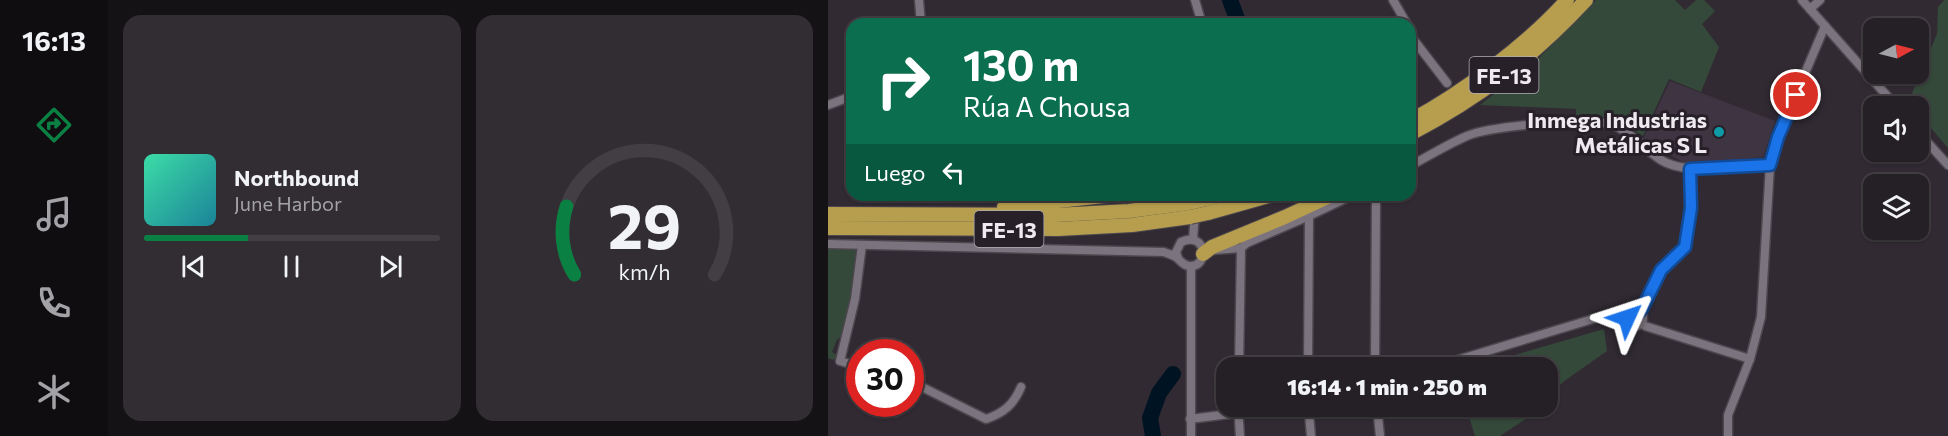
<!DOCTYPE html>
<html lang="es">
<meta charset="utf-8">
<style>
body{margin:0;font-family:Commissioner,sans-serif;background:#312d32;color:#f1f3f6;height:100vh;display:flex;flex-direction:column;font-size:22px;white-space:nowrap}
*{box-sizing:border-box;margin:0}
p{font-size:20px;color:#a3a3a7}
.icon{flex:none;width:33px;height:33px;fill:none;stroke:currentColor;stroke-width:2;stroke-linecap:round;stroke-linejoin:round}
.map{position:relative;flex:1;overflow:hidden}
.sheet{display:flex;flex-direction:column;gap:15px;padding:15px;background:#141215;width:720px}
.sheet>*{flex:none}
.guide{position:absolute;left:18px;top:18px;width:570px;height:183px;border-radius:18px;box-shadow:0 2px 4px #0004,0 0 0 2px #423e43;background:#0b6e4f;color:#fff;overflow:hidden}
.needle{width:39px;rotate:83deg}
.controls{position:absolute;left:1035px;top:18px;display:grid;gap:12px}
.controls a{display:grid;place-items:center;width:66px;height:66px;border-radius:12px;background:#252026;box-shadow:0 2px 4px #0004,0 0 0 2px #423e43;font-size:30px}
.speed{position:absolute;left:18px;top:339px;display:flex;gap:12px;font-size:30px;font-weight:700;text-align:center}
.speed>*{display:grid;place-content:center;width:78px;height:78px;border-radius:50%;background:#252026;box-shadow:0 2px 4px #0004,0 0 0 2px #423e43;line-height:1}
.speed .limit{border:9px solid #d22;background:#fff;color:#111}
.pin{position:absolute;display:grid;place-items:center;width:51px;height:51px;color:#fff;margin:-26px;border:3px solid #fff;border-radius:50%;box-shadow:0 2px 6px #0007}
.me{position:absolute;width:66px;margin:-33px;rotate:48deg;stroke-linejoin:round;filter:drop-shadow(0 0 4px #0008)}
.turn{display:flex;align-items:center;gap:21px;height:126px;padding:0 18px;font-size:27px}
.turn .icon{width:78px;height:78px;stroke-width:2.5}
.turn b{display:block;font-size:42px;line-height:51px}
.then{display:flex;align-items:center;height:57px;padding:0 18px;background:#0003;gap:12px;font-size:22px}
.sheet .widget{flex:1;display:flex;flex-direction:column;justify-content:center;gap:9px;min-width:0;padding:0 21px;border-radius:18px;background:#312d32}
.sheet .dial{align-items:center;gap:0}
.dial svg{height:156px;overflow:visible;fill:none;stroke:#423e43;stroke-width:7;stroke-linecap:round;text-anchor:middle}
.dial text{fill:#f1f3f6;stroke:none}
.song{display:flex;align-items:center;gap:18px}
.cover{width:72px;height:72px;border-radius:9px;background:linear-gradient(135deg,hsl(160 70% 55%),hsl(190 70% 35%))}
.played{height:6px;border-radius:3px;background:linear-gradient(90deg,#0b8043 35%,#423e43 35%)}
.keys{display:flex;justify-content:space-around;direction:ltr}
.sheet .tiles{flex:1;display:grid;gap:15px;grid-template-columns:repeat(2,1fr)}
.trip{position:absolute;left:388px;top:357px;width:342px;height:60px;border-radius:18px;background:#252026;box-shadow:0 2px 4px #0004,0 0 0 2px #423e43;font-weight:800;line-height:60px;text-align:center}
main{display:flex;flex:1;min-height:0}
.tab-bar{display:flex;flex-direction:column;width:108px;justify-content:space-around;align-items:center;background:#0f0d0f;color:#a3a3a7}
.tab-bar .icon{width:42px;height:42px}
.tab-bar .active{color:#0b8043}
.tab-bar b{font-size:27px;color:#f1f3f6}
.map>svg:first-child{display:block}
.built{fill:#3f3442}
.green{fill:#34493a}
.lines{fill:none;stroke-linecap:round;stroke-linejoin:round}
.river{stroke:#001322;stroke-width:16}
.minor-casing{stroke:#4c464d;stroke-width:11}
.trunk-casing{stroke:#4c464d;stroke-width:16}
.minor{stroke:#7b737d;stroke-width:8}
.trunk{stroke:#b69e4e;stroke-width:14}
.trunk-bridge-casing{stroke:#4c464d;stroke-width:16;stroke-linecap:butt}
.trunk-bridge{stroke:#b69e4e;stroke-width:14}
.route-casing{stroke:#114b97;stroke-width:15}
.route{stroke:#1a73e8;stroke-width:10}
.culture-dot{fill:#0f9aa8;stroke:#272029;stroke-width:2}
.labels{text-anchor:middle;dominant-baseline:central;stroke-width:6;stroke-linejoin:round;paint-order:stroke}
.shield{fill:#272029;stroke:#b3adb4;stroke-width:1.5}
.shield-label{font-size:21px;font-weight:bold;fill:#efeaf0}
.poi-label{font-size:22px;font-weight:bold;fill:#efeaf0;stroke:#272029;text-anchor:end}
</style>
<main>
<nav class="tab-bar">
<b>16:13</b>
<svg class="icon active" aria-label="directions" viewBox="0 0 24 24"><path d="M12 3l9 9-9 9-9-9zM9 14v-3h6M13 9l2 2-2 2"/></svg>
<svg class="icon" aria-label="music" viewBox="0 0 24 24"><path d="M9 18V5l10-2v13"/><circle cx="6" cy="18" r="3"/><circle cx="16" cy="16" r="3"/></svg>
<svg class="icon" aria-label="phone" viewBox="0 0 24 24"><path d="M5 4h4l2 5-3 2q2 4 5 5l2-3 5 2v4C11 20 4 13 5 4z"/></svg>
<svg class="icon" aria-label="climate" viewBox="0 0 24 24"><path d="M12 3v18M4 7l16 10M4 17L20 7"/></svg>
</nav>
<section class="sheet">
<div class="tiles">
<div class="widget">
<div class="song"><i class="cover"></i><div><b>Northbound</b><p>June Harbor</p></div></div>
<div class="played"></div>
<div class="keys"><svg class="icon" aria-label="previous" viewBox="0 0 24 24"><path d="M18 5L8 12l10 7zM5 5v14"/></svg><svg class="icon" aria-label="pause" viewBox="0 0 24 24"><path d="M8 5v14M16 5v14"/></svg><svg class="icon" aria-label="next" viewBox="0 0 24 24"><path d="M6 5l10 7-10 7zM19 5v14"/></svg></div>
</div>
<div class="widget dial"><svg viewBox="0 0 100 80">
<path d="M14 69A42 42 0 1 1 86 69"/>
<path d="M14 69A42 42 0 0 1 10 34" stroke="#0b8043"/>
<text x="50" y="56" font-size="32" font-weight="700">29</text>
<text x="50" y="72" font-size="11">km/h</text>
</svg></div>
</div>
</section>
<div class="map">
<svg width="1120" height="436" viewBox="0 0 1120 436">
<rect width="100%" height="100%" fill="#312a33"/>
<path class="built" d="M 842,81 L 947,121 L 935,157 L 860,165 L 815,139 Z"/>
<g class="green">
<path d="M 768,0 L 847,0 L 857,10 L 868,0 L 876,0 L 887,11 L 874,24 L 891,47 L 873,92 L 841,79 L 815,136 C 786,118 782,116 748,115 L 748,109 L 652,105 L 709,60 Z"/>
<path d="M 1116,0 L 1120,0 L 1120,148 L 1091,114 L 1090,106 L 1083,106 L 1080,103 L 1109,34 L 1110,7 Z"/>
<path d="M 0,248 L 26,249 L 29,251 L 24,291 L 17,333 L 9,340 L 4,352 L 10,356 L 5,360 L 0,358 Z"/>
<path d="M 776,329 L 779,351 L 735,382 L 720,397 L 720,368 L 645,367 Z"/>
<path d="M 638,407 L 638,406 L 711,407 L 699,418 L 672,436 L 647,436 Z"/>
</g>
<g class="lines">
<g class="river">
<path d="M 402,0 L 411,24"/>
<path d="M 325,436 L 322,418 L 331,393 L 345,374"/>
</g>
<defs>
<g id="minor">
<path d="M 91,0 L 93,24"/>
<path d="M 367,0 L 374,24"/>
<path d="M 565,0 L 579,24"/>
<path d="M 974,0 L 1068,106"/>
<path d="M 982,9 L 992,0"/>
<path d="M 582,35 L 619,83"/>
<path d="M 0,105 L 24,96"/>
<path d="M 1090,132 L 1120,165"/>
<path d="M 582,166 C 601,156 620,144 639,136 C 662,126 762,117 785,125 C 802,131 818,151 833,160 C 859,176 912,167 942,165"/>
<path d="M 365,239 L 367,213"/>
<path d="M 0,244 L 336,252 C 340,254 346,255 349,258 C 354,262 355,265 361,266 C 382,268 379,230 353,242 L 348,252 L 350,258"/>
<path d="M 386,250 L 413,248"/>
<circle cx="807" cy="318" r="8"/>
<path d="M 811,312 L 833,270 L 857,247 L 863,208 L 862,169"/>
<path d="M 813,322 L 817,326 L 922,359"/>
<path d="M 32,367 L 12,361 L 27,299 L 34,245"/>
<path d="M 411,368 L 413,248 L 419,243 L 481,216 L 525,195"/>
<path d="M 480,368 L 481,216"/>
<path d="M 547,368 L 548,195"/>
<path d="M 603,368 L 778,315 L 799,316"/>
<path d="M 82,381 L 158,419 C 176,413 186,404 193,387"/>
<path d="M 410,406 L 412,436"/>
<path d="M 472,406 L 475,411 L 481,413 L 487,406"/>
<path d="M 549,406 L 552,436"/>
<path d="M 68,412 L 72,404"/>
<path d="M 481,413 L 483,436"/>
<path d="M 362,419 L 465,406"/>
<path d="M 363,436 L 363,266"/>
<path d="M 900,436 L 900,415 L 922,359 L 933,317 L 942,165 L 950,137 L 997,26"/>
</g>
<g id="trunk">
<path d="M 582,121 C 634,93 700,44 739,0"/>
<path d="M 582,134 C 651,98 705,57 758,0"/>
<path d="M 379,199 L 393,195"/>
<path d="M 176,207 L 284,195"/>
<path d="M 380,213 L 444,195"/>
<path d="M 0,214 L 228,215 L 301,211 L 361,203"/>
<path d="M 0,228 L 230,229 L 304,225 L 362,217"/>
<path d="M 375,254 L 384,247 L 457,217 L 504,195"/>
</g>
</defs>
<use href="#minor" class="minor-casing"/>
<use href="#trunk" class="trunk-casing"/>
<use href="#minor" class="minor"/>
<use href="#trunk" class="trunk"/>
<defs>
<g id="trunk-bridge">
<path d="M 361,203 L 379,199"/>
<path d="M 362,217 L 380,213"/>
</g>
</defs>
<use href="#trunk-bridge" class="trunk-bridge-casing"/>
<use href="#trunk-bridge" class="trunk-bridge"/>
</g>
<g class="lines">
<defs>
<path id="route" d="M 799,318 L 802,312 L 807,310 L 811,312 L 814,309 L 833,270 L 857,247 L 863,208 L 862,169 L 942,165 L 950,137 L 968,95"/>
</defs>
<use href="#route" class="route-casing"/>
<use href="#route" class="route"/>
</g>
<circle class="culture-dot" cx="891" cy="132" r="6"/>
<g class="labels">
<g class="shield">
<rect x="641.5" y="57" width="69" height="36" rx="4.5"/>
<rect x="146.5" y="211" width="69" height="36" rx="4.5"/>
</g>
<g class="shield-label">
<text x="676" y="75">FE-13</text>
<text x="181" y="229">FE-13</text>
</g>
<g class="poi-label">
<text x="879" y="119">Inmega Industrias<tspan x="879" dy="25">Metálicas S L</tspan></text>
</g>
</g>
</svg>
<div class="controls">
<a><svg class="needle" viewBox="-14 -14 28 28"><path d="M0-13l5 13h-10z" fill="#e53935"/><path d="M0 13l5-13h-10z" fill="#a3a3a7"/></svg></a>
<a><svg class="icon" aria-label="sound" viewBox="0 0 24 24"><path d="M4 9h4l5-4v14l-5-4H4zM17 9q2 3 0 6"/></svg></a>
<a><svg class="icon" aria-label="layers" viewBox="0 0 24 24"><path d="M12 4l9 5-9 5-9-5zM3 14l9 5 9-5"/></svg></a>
</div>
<div class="speed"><div class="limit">30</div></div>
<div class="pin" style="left:968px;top:95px;background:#d93025"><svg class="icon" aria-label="arrive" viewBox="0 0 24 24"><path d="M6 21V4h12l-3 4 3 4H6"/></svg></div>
<svg class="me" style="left:799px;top:318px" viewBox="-20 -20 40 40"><path d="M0-17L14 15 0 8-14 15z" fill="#1a73e8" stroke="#fff" stroke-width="4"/></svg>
<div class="trip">16:14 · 1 min · 250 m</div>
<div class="guide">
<div class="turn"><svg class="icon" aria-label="right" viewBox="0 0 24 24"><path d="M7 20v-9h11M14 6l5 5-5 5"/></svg><div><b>130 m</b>Rúa A Chousa</div></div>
<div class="then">Luego<svg class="icon" aria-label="left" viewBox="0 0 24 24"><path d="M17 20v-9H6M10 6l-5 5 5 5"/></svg></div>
</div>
</div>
</main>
